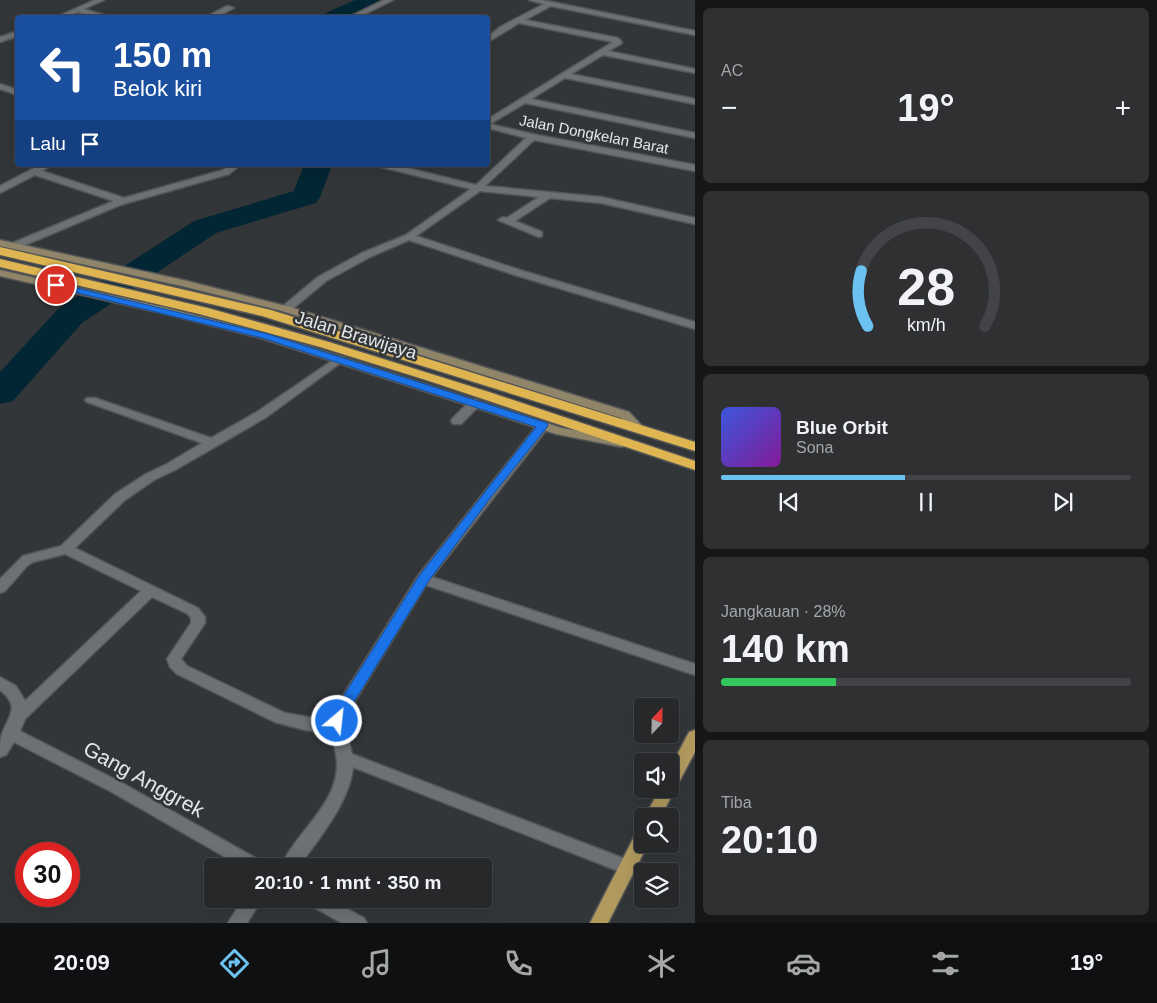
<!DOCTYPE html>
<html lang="id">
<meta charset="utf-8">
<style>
body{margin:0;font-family:Helvetica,sans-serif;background:#2e3032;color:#f1f3f6;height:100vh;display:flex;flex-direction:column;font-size:19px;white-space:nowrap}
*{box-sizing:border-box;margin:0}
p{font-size:16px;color:#a4a6a8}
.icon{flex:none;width:28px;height:28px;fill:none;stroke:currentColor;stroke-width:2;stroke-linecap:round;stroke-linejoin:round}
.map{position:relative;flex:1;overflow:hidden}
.sheet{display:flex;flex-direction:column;gap:8px;padding:8px;background:#151617;width:462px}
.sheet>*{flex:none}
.banner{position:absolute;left:15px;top:15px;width:475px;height:152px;border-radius:5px;box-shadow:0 5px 20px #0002,0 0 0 1px #424447;background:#1a4fa0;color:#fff;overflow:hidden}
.needle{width:32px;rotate:22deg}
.tools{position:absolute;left:634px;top:698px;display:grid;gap:10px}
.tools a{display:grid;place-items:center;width:45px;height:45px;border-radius:5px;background:#26282a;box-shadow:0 5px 20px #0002,0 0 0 1px #424447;font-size:25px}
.speed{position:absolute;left:15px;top:842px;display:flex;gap:10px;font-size:25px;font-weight:700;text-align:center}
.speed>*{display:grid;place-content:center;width:65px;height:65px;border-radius:50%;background:#26282a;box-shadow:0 5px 20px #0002,0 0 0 1px #424447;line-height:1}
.speed .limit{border:8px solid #d22;background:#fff;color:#111}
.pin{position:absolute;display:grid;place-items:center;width:42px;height:42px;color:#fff;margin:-21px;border:2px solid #fff;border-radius:50%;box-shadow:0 1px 5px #0007}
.me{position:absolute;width:55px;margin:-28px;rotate:28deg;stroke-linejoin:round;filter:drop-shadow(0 0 4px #0008)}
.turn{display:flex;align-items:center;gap:18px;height:105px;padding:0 15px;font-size:22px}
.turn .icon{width:65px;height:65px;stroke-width:2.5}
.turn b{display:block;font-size:35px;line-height:42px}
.then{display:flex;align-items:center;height:48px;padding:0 15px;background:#0003;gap:10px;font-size:19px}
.big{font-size:38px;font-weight:700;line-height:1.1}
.sheet .tile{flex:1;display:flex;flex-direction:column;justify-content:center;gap:8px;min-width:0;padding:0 18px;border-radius:8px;background:#2e3032}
.sheet .dial{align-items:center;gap:0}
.dial svg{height:130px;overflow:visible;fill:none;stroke:#424447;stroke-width:7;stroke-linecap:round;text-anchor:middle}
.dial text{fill:#f1f3f6;stroke:none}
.song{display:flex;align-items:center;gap:15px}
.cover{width:60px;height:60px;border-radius:8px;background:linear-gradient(135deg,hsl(230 70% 55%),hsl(290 70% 35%))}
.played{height:5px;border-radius:2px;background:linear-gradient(90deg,#6cc3f2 45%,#424447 45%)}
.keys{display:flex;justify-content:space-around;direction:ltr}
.heat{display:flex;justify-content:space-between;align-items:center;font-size:28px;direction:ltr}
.charge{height:8px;border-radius:4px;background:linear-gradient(90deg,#34c759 28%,#424447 0)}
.trip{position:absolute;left:204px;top:858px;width:288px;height:50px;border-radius:5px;background:#26282a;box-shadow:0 5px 20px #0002,0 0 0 1px #424447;font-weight:700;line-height:50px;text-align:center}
.dock{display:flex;height:80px;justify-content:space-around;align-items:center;background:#0f1011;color:#a4a6a8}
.dock .icon{width:35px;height:35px}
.dock .current{color:#6cc3f2}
.dock b{font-size:22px;color:#f1f3f6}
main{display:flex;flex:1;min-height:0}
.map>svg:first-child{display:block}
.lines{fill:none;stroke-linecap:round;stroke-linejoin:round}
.river{fill:#022633;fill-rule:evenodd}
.street-casing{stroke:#535557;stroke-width:3}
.secondary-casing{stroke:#535557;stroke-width:3}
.primary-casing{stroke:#535557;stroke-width:3}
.highway-casing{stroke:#535557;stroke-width:3}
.street{fill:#6e7173;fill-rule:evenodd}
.secondary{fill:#908569;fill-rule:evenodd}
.primary{fill:#b29a5f;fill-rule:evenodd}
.highway{fill:#dfb551;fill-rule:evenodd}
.route{fill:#1a73e8;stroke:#114b97}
.labels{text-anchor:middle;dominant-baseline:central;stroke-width:5;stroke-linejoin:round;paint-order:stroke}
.far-street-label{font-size:15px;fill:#e4e5e7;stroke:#333638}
.street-label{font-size:18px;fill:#e4e5e7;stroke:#333638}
.near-street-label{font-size:21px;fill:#e4e5e7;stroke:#333638}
</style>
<main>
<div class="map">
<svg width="695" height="923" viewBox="0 0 695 923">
<rect width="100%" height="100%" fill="#333638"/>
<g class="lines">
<g class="river">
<path d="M 355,0 L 384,0 C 372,18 342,18 323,18 L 326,13 Z"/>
<path d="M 304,165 L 332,165 L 320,197 L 316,203 L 216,233 L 82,323 L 13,401 L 0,404 L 0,372 L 58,309 L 194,221 L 294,191 Z"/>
</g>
<defs>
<g id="street">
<path d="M 95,0 L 104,0 L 84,9 L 113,18 L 99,18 L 78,12 L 64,18 L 54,18 Z"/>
<path d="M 384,0 L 393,0 L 357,18 L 347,18 Z"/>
<path d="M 529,0 L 542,0 L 695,31 L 695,35 L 551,6 L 525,20 L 618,38 L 622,42 L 621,44 L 608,51 L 695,69 L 695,73 L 603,55 L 571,74 L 695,99 L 695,104 L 565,78 L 531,99 L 695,133 L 695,138 L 525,103 L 490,124 L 532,134 L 695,165 L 695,171 L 534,140 L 485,186 L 601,197 L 695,218 L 695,224 L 601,203 L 550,198 L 515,221 L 542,232 L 542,236 L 539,237 L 498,220 L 503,217 L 507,218 L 539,197 L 480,191 L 416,236 L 523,271 L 695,322 L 695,329 L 515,275 L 409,240 L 370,257 L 326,281 L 290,311 L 282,311 L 281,309 L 282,307 L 318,277 L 362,253 L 406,235 L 471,189 L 381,167 L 380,165 L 395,165 L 476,185 L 526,138 L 488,128 L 488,119 L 613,42 L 519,23 L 488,42 L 488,37 L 500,27 L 544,4 Z"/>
<path d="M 227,6 L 234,8 L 214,18 L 204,18 Z"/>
<path d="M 18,31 L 18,36 L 0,42 L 0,37 Z"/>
<path d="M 0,84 L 18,90 L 18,95 L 0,89 Z"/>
<path d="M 40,165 L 51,165 L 42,171 L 124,198 L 223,170 L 230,165 L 240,165 L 229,174 L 120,205 L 18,248 L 10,248 L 10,244 L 114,201 L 35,175 L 0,193 L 0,186 Z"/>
<path d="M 339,356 L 343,357 L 345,359 L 343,361 L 265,418 L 175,470 L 154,480 L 125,500 L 75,548 L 198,608 L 205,617 L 205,623 L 181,659 L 187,666 L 285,713 L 330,721 L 334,710 L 418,576 L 539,423 L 547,423 L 549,426 L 547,429 L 432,577 L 695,664 L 695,675 L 426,585 L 347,714 L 346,729 L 352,754 L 633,862 L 636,867 L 633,872 L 627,874 L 621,872 L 353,767 C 350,801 319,839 299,866 L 281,866 C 296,832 338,804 337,764 C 337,753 333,743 331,733 L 305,730 L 275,722 L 177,674 L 170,667 L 167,659 L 191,623 L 191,618 L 188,614 L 152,597 L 25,719 L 20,731 L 122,783 L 261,861 L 264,866 L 241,866 L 110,791 L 14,742 L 6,755 L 0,757 C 0,750 0,743 1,737 C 6,718 23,708 0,690 L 0,677 L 16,686 L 25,701 L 141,591 L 65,554 L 33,562 L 27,566 L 5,591 L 0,593 L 0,579 L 23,556 L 61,546 L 115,494 L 146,474 L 167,464 L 202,443 L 87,402 L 85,400 L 87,398 L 95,398 L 211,438 L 257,412 Z"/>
<path d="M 475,399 L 481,403 L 479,406 L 461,424 L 453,424 L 451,421 L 453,418 L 471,400 Z"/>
<path d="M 243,899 L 262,899 L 247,923 L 228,923 Z"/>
<path d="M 305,899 L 329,899 L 364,918 L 367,923 L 342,923 L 308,904 Z"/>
</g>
<g id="secondary">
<path d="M 0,240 L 183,280 L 290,307 L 629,412 L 645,429 L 643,432 L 635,432 L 621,418 L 282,311 L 182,286 L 0,246 Z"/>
<path d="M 0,270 L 167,308 L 269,334 L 562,428 L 622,439 L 628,443 L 622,447 L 556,434 L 261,338 L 166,314 L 0,276 Z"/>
</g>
<g id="primary">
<path d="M 695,730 L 695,752 L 661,816 L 645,816 L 660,789 L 670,789 L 670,768 L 689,732 Z"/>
<path d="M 642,831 L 642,844 L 648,844 L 608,923 L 590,923 L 636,833 Z"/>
</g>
<g id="highway">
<path d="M 0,247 L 271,310 L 695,442 L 695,451 L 262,316 L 0,255 Z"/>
<path d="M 0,259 L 208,308 L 329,342 L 489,392 L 695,461 L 695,470 L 426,380 L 320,347 L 199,314 L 0,267 Z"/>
</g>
</defs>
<use href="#street" class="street-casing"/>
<use href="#secondary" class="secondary-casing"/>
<use href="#primary" class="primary-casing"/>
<use href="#highway" class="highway-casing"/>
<use href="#street" class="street"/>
<use href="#secondary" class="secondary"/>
<use href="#primary" class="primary"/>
<use href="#highway" class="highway"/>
</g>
<path class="route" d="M 53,283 L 56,283 L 268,334 L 547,423 L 548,426 L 491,497 L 428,582 L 346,715 L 342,725 L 337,726 L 332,725 L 330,721 L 332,714 L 419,576 L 536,427 L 262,338 L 53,287 Z"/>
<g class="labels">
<g class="far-street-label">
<text transform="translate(594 134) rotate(11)">Jalan Dongkelan Barat</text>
</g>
<g class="street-label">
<text transform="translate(356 335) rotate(17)">Jalan Brawijaya</text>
</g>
<g class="near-street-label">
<text transform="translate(144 779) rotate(29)">Gang Anggrek</text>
</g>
</g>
</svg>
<div class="tools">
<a><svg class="needle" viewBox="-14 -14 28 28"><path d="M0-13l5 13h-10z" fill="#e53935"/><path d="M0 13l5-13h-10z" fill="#a4a6a8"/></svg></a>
<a><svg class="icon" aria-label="sound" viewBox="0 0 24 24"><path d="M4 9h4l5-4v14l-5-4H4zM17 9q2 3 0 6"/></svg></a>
<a><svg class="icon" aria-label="search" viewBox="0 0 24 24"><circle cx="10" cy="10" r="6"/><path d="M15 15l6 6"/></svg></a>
<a><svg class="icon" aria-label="layers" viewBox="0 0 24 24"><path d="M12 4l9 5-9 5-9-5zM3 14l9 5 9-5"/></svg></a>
</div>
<div class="speed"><div class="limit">30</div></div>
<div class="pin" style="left:56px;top:285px;background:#d93025"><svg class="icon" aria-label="arrive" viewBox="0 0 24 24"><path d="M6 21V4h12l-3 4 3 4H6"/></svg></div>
<svg class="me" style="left:337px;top:721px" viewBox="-20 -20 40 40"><circle r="17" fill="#1a73e8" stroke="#fff" stroke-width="3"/><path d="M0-11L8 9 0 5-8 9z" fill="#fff"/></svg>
<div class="trip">20:10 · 1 mnt · 350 m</div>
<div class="banner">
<div class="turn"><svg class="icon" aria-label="left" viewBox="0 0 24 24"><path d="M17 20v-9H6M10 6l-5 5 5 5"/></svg><div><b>150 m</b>Belok kiri</div></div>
<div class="then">Lalu<svg class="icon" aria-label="arrive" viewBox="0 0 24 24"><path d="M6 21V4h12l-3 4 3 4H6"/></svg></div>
</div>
</div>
<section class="sheet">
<div class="tile"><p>AC</p>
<div class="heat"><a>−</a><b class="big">19°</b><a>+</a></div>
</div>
<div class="tile dial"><svg viewBox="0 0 100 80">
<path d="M14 69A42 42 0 1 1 86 69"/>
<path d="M14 69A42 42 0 0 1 10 35" stroke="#6cc3f2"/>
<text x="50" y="56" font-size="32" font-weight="700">28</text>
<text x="50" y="72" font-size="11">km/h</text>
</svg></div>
<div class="tile">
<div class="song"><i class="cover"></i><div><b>Blue Orbit</b><p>Sona</p></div></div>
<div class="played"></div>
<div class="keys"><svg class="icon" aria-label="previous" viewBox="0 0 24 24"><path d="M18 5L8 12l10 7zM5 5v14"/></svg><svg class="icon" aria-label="pause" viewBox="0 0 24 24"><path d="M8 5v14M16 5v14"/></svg><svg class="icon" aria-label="next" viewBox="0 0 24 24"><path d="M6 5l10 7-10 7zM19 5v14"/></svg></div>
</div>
<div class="tile"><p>Jangkauan · 28%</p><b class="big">140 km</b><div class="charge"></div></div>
<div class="tile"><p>Tiba</p><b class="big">20:10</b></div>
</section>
</main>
<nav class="dock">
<b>20:09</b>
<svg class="icon current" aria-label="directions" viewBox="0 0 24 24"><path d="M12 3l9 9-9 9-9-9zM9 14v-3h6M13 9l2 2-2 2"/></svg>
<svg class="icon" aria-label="music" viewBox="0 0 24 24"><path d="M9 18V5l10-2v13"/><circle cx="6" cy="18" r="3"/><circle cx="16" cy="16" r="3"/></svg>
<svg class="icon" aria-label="phone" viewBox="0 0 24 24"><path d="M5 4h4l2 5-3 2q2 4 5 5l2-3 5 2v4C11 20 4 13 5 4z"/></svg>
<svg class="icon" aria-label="climate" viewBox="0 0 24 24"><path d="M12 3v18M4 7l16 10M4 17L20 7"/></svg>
<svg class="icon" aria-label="car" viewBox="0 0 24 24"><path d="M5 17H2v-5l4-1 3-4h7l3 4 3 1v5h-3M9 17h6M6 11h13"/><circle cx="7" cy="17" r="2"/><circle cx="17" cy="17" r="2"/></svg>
<svg class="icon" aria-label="filters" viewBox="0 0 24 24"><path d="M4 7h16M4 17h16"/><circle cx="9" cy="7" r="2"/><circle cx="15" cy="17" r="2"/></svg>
<b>19°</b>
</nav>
